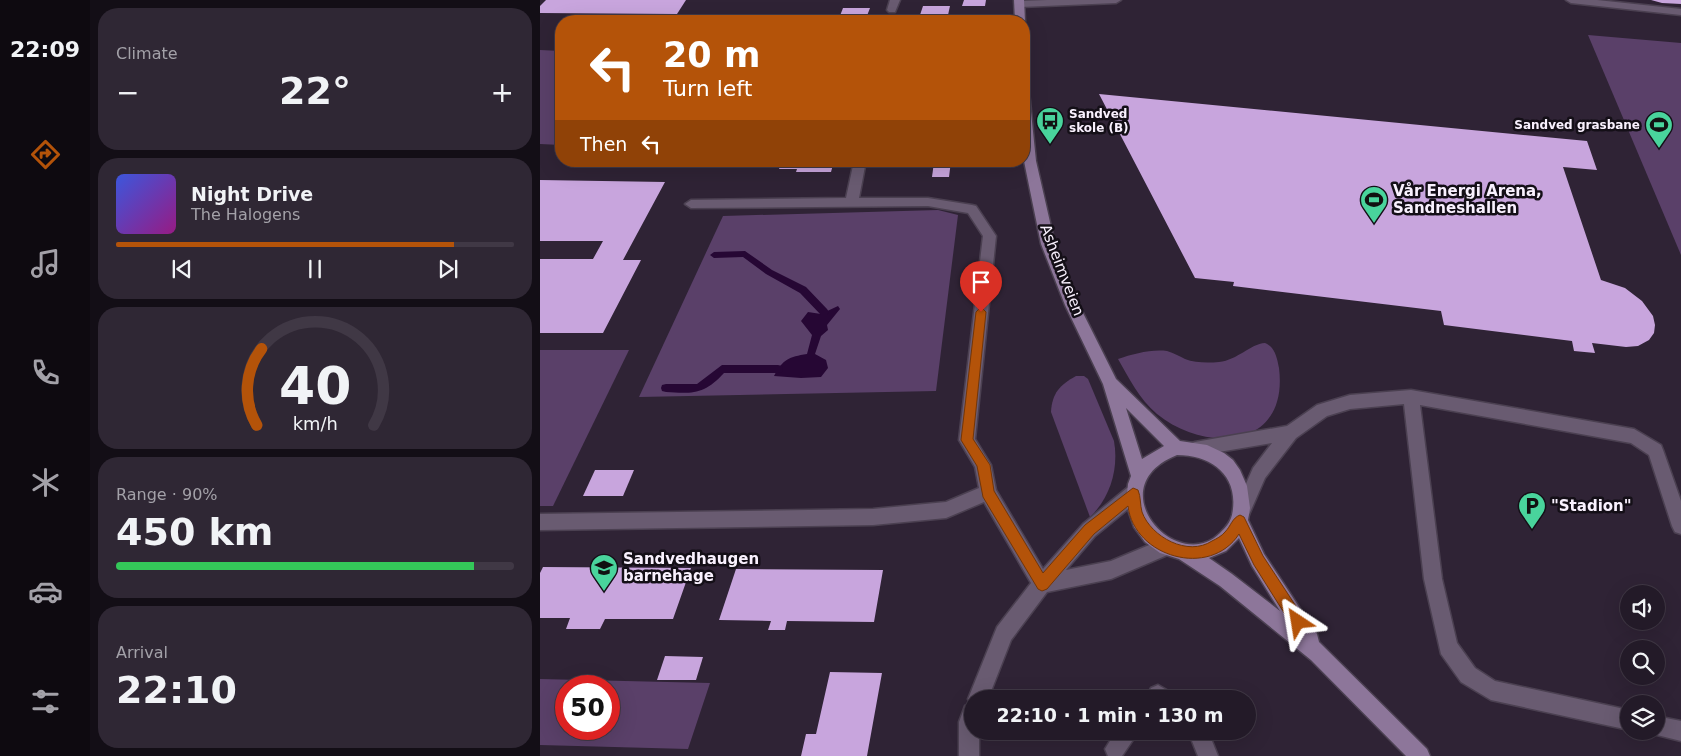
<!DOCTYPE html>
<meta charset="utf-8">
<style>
body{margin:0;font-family:"DejaVu Sans",sans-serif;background:#2f2734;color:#f1f3f6;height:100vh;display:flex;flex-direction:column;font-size:19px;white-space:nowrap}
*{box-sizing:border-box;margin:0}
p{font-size:16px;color:#a3a1a8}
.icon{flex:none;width:28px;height:28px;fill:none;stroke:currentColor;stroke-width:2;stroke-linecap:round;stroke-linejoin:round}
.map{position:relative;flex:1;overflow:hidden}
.sheet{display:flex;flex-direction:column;gap:8px;padding:8px;background:#130e16;width:450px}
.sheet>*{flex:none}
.banner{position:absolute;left:15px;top:15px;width:475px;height:152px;border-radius:20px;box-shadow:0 5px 20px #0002,0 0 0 1px #403845;background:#b45309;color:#fff;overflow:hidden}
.controls{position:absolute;left:1080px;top:585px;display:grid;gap:10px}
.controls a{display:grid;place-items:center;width:45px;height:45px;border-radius:50%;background:#231a28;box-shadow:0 5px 20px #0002,0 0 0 1px #403845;font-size:25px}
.speed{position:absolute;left:15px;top:675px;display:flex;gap:10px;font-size:25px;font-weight:700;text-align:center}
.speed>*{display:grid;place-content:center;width:65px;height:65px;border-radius:50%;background:#231a28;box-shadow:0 5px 20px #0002,0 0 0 1px #403845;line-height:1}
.speed .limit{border:8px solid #d22;background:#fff;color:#111}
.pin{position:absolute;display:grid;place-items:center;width:42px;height:42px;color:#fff;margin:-51px -21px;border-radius:50% 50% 50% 0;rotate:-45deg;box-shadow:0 0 5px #0007}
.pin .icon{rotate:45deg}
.me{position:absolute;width:55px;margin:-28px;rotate:327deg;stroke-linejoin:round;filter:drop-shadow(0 0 4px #0008)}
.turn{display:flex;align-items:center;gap:18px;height:105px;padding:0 25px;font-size:22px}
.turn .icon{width:65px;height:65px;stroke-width:2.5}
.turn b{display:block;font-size:35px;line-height:42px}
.then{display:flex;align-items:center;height:48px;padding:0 25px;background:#0003;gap:10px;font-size:19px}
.big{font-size:38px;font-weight:800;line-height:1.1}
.sheet .card{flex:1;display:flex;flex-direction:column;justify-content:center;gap:8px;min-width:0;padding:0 18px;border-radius:20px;background:#2f2734}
.sheet .dial{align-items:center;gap:0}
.dial svg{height:130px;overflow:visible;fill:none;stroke:#403845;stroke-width:7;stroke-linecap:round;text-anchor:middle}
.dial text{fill:#f1f3f6;stroke:none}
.song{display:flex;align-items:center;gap:15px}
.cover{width:60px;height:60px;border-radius:8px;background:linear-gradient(135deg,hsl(230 70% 55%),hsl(310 70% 35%))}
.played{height:5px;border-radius:2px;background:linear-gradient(90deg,#b45309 85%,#403845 85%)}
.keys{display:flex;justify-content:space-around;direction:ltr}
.heat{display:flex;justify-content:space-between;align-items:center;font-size:28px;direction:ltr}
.charge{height:8px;border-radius:4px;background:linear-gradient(90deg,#34c759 90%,#403845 0)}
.trip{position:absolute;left:424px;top:690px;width:292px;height:50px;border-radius:25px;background:#231a28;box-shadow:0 5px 20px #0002,0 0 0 1px #403845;font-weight:800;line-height:50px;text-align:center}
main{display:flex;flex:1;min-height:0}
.tab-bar{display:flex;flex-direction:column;width:90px;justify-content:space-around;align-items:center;background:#0e0a10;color:#a3a1a8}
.tab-bar .icon{width:35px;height:35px}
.tab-bar .active{color:#b45309}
.tab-bar b{font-size:22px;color:#f1f3f6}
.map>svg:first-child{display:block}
.green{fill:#5a4069;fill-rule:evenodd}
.water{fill:#260734}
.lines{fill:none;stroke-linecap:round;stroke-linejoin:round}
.stream{fill:#260734;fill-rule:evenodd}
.building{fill:#c8a5dd}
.lane-casing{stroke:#4b4051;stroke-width:3}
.street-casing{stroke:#4b4051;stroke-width:3}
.secondary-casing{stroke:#4b4051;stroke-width:3}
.lane{fill:#695b71;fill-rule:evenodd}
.street{fill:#695b71;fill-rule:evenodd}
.secondary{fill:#8d769a;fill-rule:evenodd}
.route{fill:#b45309;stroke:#753606}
.labels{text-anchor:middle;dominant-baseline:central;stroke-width:5;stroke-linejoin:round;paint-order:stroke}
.far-poi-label{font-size:12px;font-weight:bold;fill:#f9f1fe;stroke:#140f17;text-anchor:start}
.poi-label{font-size:15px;font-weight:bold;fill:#f9f1fe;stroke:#140f17;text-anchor:start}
.street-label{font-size:15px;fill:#f9f1fe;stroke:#140f17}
</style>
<main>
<nav class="tab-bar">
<b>22:09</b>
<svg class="icon active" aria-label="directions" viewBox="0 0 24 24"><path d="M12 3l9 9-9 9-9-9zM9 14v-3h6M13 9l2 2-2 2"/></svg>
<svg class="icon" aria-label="music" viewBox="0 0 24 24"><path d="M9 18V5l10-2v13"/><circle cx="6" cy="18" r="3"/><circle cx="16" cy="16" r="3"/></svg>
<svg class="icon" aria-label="phone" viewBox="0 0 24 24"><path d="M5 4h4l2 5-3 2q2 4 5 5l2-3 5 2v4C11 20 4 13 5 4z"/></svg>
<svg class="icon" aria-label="climate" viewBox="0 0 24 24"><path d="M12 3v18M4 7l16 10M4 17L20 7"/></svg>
<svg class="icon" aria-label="car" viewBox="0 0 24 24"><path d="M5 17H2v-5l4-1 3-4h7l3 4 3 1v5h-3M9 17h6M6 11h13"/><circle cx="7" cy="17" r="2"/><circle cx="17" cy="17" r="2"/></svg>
<svg class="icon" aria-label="filters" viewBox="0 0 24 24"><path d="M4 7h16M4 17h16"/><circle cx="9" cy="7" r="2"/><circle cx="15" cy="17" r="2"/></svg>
</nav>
<section class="sheet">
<div class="card"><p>Climate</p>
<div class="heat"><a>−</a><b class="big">22°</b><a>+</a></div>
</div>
<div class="card">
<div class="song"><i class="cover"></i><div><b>Night Drive</b><p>The Halogens</p></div></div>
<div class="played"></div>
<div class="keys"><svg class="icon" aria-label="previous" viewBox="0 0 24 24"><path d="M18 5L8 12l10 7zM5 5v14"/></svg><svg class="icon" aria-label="pause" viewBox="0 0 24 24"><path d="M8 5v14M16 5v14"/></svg><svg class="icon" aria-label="next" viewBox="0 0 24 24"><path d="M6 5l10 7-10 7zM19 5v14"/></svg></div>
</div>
<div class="card dial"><svg viewBox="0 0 100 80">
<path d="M14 69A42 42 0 1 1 86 69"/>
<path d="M14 69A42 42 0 0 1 17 22" stroke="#b45309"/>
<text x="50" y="56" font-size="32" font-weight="700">40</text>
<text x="50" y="72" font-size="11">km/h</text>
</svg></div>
<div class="card"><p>Range · 90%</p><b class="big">450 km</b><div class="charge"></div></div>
<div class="card"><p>Arrival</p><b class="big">22:10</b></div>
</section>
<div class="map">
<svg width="1141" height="756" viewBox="0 0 1141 756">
<rect width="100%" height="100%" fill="#2f2335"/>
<g class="green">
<path d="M 1048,35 L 1141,43 L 1141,255 Z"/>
<path d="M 0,50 L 21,51 L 21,145 L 0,144 Z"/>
<path d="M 398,210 L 418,215 L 396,391 L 99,397 L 183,216 Z"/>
<path d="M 725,343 C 735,347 737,358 739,368 C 749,449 666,454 617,414 C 599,399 589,378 578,359 C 593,354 611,349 627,351 C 634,353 639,356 645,359 C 655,363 668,363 679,362 C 698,360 710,344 725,343 Z"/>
<path d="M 0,350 L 89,350 L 13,506 L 0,506 Z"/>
<path d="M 536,376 L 544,376 L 548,379 L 574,441 C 579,469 570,498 550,517 L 511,412 C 512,393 520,385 536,376 Z"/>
<path d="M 0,679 L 170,683 L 148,749 L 0,745 ZM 69,686 L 69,729 L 26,729 L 26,686 Z"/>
</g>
<path class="water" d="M 298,306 L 300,309 L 287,325 L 288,330 L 281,336 L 275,354 L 286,360 L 288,368 L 281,377 L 261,378 L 234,376 C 243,359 249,357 267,354 L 272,335 L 261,321 L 268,312 L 281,314 Z"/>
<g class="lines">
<g class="stream">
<path d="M 205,251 L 232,270 L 266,287 L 287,309 L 289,312 L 287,315 L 281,315 L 260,293 L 226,274 L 203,257 L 174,258 L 170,255 L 174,252 Z"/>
<path d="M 182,365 L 238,365 L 242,366 L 243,369 L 242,372 L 238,373 L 184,373 C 165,394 153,394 126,392 L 122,391 L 121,388 L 122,385 L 126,384 L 157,384 Z"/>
</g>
</g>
<g class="building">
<path d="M 6,0 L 146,0 L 137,14 L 0,13 L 0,6 Z"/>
<path d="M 424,0 L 446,0 L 445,6 L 422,6 Z"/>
<path d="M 1111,0 L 1141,0 L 1141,4 L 1122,3 Z"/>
<path d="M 383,6 L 410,6 L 408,15 L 380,15 Z"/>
<path d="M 303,8 L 330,8 L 325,21 L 298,21 Z"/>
<path d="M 559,94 L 1047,141 L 1057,170 L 1023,167 L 1061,280 L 1085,288 L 1102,301 L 1113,316 L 1115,325 L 1114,333 L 1109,340 L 1098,346 L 1086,347 L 1052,343 L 1055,353 L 1034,351 L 1032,341 L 904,325 L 901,311 L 693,286 L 694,282 L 655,278 Z"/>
<path d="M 242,161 L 294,161 L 291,172 L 256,172 L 257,169 L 239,169 Z"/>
<path d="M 352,161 L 378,161 L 378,164 L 352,165 Z"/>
<path d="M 399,161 L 411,161 L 409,177 L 392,177 L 394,162 Z"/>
<path d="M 0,180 L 125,182 L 83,260 L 101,260 L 63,333 L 0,333 L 0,259 L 53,259 L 63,241 L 0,241 Z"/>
<path d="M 55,470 L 94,470 L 83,496 L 43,496 Z"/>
<path d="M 3,567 L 151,568 L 133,619 L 65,619 L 60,629 L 26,629 L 30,618 L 0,618 L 0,573 Z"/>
<path d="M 196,569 L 343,570 L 334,622 L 247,621 L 245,630 L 228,630 L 231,621 L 179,620 Z"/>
<path d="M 125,656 L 163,657 L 156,680 L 117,680 Z"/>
<path d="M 290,672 L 342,673 L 327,756 L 261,756 L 266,734 L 276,734 Z"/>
</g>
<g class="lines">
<defs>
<g id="lane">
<path d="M 871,390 L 1094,429 L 1121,445 L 1123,450 L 1141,501 L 1141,534 L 1135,532 L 1132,526 L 1109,455 L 1091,443 L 880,405 L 902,579 L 917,643 L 935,668 L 955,681 L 1089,710 L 1089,730 L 951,700 L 921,682 L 901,654 L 884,579 L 864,404 L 810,409 L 787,416 L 756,438 L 725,478 L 708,517 L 702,519 L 696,517 L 694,511 L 713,468 L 732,443 L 655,456 L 649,454 L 647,449 L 649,444 L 655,442 L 747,426 L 777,405 L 810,395 Z"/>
<path d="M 618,685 L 630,692 L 633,699 L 605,699 L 611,688 Z"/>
<path d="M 1116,716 L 1141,721 L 1141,741 L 1109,733 L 1108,731 L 1116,731 Z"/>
<path d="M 576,731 L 599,731 L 582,756 L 568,756 L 565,749 Z"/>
<path d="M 648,731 L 668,731 L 678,756 L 658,756 Z"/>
</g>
<g id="street">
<path d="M 350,0 L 360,0 L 355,12 L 349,12 L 347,10 Z"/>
<path d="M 507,0 L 581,0 L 576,3 L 480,7 L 475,4 L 480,1 Z"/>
<path d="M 1026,0 L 1057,0 L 1141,9 L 1141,15 L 1031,3 Z"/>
<path d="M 314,161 L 326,161 L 319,198 L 388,198 L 432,205 L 436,206 L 456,236 L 435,439 L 451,465 L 456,490 L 503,569 L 543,524 L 587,488 L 593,486 L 599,488 L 601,494 L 599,500 L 555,536 L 526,570 L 571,561 L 626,538 L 632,541 L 635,547 L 632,553 L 571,579 L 507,592 L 471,640 L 448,699 L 432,699 L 432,731 L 439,731 L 439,756 L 419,756 L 419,722 L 425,706 L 430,704 L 428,699 L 457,627 L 491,583 L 444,502 L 406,518 L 333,525 L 0,530 L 0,514 L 333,509 L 406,502 L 439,488 L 435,467 L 419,440 L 443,236 L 428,213 L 388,206 L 151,208 L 145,204 L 151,200 L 306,198 Z"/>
</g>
<g id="secondary">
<path d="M 474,0 L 484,0 L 485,21 L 484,23 L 475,21 Z"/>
<path d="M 484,89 L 489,92 L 496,161 L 515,244 L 539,305 L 576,379 L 640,441 L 667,445 L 684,453 L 693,460 L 700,470 L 707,486 L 710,508 L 708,520 L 724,554 L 777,634 L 779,642 L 887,749 L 890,756 L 866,756 L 771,660 L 680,586 L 639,559 L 620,553 L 605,542 L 594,527 L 586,504 L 588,484 L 591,476 L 563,384 L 525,305 L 501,244 L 484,161 ZM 586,408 L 624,446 L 602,459 ZM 637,455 C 672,455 700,476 692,515 C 690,523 685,528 680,533 C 637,576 557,487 637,455 ZM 699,538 L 712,566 L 740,611 L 692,574 L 669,558 L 686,551 Z"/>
</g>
</defs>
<use href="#lane" class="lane-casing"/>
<use href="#street" class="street-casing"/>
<use href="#secondary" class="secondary-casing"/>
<use href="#lane" class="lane"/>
<use href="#street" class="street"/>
<use href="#secondary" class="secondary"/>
</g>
<path class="route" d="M 441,307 L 446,312 L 433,439 L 450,465 L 454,491 L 503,573 L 545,525 L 593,488 L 598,490 C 601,497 600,505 602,512 C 611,537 648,557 672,541 C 676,539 682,536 685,532 C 691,526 692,518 700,515 L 704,517 L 723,556 L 763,617 L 765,622 L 763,627 L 758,629 L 753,627 L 714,565 L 699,534 C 670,579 594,557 588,506 L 554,534 L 507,589 L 502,591 L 498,589 L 443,497 L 437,466 L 421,440 L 436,312 Z"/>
<defs>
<symbol id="bus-pin" viewBox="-11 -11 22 30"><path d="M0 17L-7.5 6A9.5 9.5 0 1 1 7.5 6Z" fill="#49d49c" stroke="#140f17"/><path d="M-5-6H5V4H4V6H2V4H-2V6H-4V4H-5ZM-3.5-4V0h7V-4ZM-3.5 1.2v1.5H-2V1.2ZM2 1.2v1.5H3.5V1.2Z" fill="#111"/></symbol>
<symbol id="stadium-pin" viewBox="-11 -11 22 30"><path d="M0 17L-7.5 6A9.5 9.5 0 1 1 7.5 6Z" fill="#49d49c" stroke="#140f17"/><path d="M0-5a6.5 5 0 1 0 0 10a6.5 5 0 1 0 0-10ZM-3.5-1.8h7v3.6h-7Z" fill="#111"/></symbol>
<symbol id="parking-pin" viewBox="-11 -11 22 30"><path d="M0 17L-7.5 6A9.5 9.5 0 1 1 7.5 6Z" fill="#49d49c" stroke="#140f17"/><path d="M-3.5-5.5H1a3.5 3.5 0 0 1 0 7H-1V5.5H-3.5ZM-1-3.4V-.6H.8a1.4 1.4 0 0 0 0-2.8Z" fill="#111"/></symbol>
<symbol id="school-pin" viewBox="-11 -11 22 30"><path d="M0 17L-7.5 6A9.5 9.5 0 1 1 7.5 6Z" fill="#49d49c" stroke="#140f17"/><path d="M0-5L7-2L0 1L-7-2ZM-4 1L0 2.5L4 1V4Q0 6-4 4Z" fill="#111"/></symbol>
</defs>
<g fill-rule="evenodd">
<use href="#bus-pin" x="494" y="105" width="32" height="43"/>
<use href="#stadium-pin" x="1103" y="109" width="32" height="43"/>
<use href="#stadium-pin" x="818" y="184" width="32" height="43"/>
<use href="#parking-pin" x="976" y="490" width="32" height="43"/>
<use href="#school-pin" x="48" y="552" width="32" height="43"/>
</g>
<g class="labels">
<g class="far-poi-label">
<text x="529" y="114">Sandved<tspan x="529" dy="14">skole (B)</tspan></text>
<text x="1100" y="125" text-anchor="end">Sandved grasbane</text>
</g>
<g class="poi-label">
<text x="853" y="191">Vår Energi Arena,<tspan x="853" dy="17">Sandneshallen</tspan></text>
<text x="1011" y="506">"Stadion"</text>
<text x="83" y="559">Sandvedhaugen<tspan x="83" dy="17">barnehage</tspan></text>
</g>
<g class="street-label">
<text transform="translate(522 270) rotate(69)">Asheimveien</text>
</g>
</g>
</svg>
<div class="controls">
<a><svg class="icon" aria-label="sound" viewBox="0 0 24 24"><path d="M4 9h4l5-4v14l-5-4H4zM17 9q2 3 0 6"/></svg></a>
<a><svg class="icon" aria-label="search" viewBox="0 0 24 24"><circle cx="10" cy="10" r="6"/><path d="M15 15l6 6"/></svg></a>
<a><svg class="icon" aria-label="layers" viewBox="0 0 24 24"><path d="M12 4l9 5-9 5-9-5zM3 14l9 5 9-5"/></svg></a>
</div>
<div class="speed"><div class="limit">50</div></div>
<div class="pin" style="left:441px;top:312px;background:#d93025"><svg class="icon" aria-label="arrive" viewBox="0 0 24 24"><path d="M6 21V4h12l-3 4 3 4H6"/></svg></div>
<svg class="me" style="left:758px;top:622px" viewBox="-20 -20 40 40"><path d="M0-17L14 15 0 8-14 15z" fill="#b45309" stroke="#fff" stroke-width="4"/></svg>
<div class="trip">22:10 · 1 min · 130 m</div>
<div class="banner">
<div class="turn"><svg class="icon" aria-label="left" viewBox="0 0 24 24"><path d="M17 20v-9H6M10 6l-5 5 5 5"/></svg><div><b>20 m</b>Turn left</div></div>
<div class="then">Then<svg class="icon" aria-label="left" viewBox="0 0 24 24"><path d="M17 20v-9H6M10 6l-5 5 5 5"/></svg></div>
</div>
</div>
</main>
